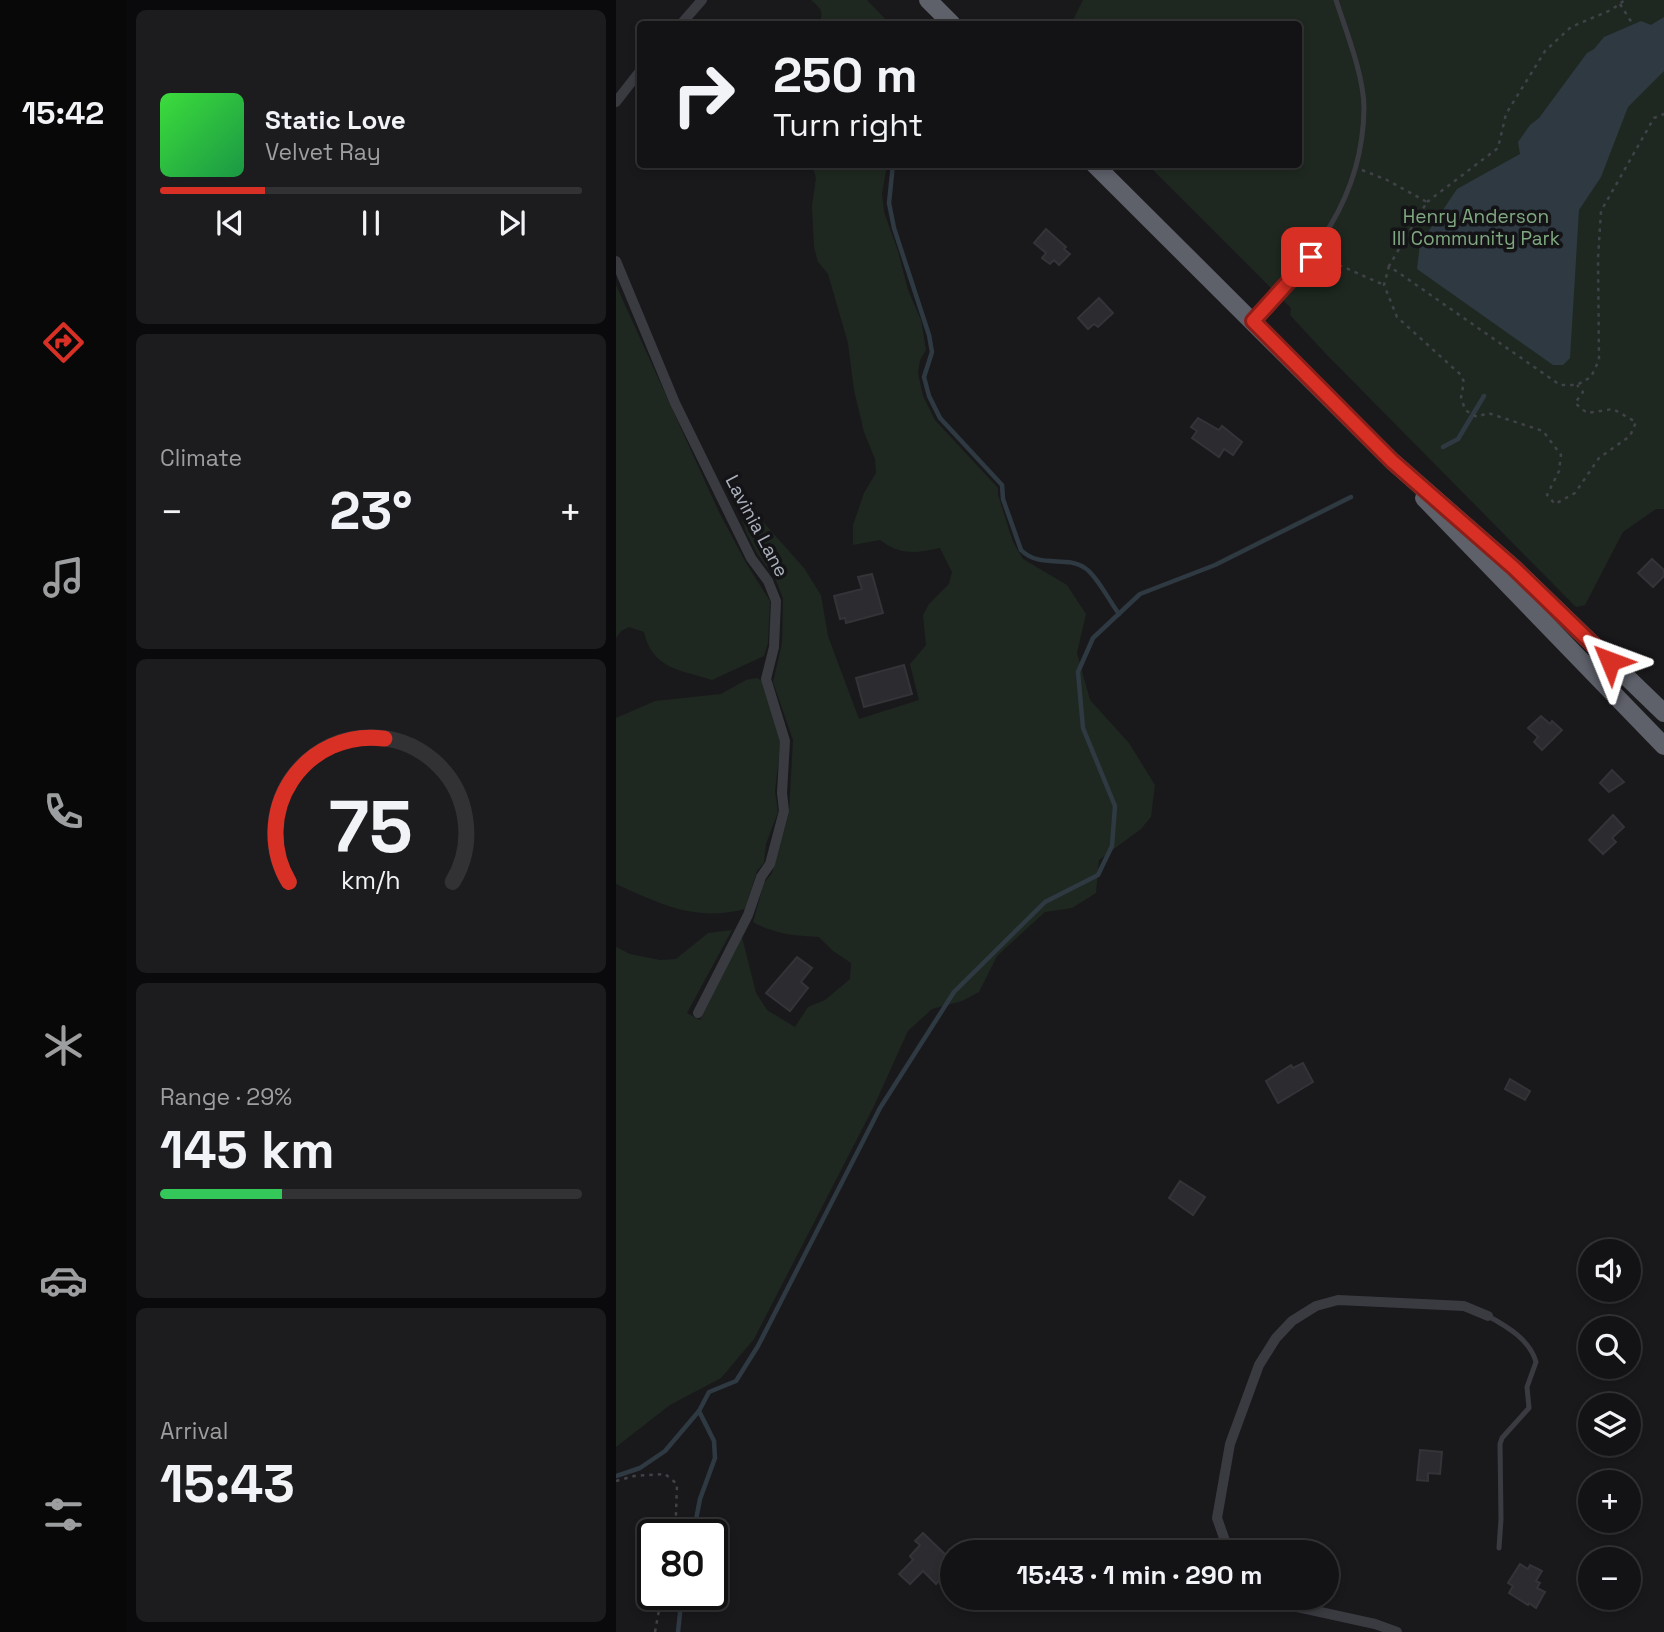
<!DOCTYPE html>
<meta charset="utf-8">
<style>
body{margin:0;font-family:"Space Grotesk",sans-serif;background:#1c1c1e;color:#f1f3f6;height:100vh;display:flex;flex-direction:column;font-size:26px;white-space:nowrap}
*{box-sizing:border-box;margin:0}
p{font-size:23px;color:#9d9ea0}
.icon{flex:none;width:38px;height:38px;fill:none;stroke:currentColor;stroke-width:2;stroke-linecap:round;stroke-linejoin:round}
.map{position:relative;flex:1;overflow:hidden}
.side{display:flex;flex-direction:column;gap:10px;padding:10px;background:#0a0a0c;width:490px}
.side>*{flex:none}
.top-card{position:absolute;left:21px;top:21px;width:665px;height:147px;border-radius:7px;box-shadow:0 4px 10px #0003,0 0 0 2px #323234;background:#131315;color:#f1f3f6;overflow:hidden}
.buttons{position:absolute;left:962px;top:1239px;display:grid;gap:14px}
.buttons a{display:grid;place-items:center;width:63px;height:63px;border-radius:50%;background:#131315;box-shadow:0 4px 10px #0003,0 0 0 2px #323234;font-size:35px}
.speed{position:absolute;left:21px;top:1519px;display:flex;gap:14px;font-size:35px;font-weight:700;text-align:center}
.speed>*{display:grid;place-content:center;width:91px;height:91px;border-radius:50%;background:#131315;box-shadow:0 4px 10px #0003,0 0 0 2px #323234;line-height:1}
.speed .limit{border:4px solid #111;border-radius:10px;background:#fff;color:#111}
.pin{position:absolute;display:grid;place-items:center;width:60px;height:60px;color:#fff;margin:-30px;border-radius:14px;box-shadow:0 4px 10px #0006}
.me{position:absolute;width:77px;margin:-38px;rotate:314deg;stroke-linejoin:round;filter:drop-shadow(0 0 5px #0008)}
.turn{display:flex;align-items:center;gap:24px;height:147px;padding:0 21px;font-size:32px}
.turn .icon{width:91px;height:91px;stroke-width:2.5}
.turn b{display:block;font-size:49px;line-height:60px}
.big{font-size:52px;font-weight:700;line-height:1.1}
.side .tile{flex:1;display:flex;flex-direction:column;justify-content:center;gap:10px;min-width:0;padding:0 24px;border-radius:10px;background:#1c1c1e}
.side .dial{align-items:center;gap:0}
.dial svg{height:182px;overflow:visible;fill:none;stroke:#323234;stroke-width:7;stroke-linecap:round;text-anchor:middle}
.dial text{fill:#f1f3f6;stroke:none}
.song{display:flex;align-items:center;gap:21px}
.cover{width:84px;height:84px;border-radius:10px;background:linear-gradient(135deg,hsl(120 70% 55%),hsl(140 70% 35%))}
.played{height:7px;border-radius:4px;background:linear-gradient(90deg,#d93025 25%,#323234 25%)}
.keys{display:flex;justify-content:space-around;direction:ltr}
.heat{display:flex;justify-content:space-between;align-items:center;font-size:38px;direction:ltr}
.charge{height:10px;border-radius:5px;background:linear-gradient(90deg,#34c759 29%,#323234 0)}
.trip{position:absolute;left:324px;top:1540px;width:399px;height:70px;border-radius:35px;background:#131315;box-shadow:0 4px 10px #0003,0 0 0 2px #323234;font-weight:700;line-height:70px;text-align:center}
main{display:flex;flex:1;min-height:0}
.dock{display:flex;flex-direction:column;width:126px;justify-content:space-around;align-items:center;background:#080808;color:#9d9ea0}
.dock .icon{width:49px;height:49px}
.dock .active{color:#d93025}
.dock b{font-size:32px;color:#f1f3f6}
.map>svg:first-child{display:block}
.green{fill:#1e2820}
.water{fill:#2e3942}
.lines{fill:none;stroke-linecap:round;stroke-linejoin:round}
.stream{stroke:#2e3942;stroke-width:4.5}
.building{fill:#2c2c30;stroke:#333338;stroke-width:2}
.path{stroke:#404248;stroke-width:2.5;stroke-dasharray:3.5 5;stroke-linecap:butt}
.service{stroke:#3a3b41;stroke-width:5}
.minor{stroke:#3a3b41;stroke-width:10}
.trunk{stroke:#5e606a;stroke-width:18}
.route-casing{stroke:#8d1f18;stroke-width:18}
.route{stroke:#d93025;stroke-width:12}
.labels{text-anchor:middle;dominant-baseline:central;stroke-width:7;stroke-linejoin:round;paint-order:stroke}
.park-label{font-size:19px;fill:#80a981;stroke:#141417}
.street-label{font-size:19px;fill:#abb1bd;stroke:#141417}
</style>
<main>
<nav class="dock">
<b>15:42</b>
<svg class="icon active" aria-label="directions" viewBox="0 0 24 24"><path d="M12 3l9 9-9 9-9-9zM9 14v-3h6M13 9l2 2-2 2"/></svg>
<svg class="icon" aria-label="music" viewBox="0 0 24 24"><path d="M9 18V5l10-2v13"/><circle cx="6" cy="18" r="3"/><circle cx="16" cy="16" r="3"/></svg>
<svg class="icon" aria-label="phone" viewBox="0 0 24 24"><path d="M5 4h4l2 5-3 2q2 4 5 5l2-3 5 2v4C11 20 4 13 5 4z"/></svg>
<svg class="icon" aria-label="climate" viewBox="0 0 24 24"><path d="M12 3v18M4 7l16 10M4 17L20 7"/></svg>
<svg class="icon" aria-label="car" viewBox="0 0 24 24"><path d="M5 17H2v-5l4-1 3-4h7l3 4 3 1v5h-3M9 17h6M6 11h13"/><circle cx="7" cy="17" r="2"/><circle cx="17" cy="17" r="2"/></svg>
<svg class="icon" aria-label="filters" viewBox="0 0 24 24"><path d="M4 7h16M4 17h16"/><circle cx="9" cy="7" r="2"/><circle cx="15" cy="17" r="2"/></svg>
</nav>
<section class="side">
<div class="tile">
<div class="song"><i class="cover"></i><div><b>Static Love</b><p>Velvet Ray</p></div></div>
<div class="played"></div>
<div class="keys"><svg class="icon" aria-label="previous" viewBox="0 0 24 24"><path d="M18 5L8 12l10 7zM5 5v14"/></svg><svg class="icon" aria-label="pause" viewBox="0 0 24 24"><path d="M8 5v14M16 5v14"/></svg><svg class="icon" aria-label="next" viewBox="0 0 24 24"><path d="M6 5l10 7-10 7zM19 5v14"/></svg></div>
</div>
<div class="tile"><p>Climate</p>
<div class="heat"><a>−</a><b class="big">23°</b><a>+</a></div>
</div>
<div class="tile dial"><svg viewBox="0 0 100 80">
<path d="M14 69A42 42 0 1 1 86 69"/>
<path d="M14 69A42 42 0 0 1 56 6" stroke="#d93025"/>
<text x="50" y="56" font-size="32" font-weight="700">75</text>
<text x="50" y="72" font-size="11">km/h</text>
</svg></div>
<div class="tile"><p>Range · 29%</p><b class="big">145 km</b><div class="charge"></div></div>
<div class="tile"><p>Arrival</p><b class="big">15:43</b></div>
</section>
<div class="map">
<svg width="1048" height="1632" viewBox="0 0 1048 1632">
<rect width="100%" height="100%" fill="#19191c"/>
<g class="green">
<path d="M 195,0 L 251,0 L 274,24 L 202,24 C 209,13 205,8 195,0 Z"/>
<path d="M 467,0 L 1048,0 L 1048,509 L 1040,509 L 1007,532 L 969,605 L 960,607 L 710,354 L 674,315 L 675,308 L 532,165 L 682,164 L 682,24 L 455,24 Z"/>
<path d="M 196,165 L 271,165 L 266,193 L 268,212 L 282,251 L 292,290 L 305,320 L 310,350 L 304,360 L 302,373 L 307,396 L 319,420 L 382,488 L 382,495 L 397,542 L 407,559 L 451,585 L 470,614 L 461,653 L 474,700 L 513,743 L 539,785 L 535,817 L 525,829 L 483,860 L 480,893 L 456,908 L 429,912 L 381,956 L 363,992 L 346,1001 L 316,1009 L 292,1031 L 258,1106 L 138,1339 L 105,1378 L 54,1405 L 0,1447 L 0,947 L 14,954 L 44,960 L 60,959 L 92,933 L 116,930 L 71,1013 L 84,1020 L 126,937 L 140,993 L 151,1010 L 179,1027 L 192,1007 L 209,1000 L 234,979 L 235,963 L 217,951 L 203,937 C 178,936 158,934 137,922 L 148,883 L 156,873 L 173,813 L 177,740 L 157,682 L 166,643 L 167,598 L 159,578 L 142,555 L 130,532 L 125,515 L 148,523 L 188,568 L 205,595 L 212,636 L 243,719 L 303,700 L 294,664 L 310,645 L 307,615 L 313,604 L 333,584 L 336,572 L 324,548 C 300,553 285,556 264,540 L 237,545 L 237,525 L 248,493 L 260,473 L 259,459 L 248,432 L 238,390 L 232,343 L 212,274 L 202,262 L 198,247 L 196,206 L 200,178 Z"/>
<path d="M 0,285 L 102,510 L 130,563 L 154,601 L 152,643 L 148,656 L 96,680 C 65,670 36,669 28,632 L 13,627 L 5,631 L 0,638 Z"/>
<path d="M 141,678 L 148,682 L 165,741 L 159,791 L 162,812 L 150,844 L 148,863 L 141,871 L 129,909 C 80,922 44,904 0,884 L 0,718 L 39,701 L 105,694 L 130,680 Z"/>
</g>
<path class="water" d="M 1048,17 L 1048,71 L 1012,107 L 985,177 L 963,210 L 954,358 L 947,365 L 937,365 L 801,269 L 804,244 L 841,189 L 904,154 L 902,142 L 914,125 L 923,118 L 971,53 L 978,49 L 988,37 L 1025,21 L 1035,25 Z"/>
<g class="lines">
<g class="stream">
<path d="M 277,164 L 273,203 L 278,228 L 313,335 L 316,352 L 308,377 L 313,396 L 324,418 L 386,485 L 387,499 L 405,550 C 424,569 451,555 469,568 C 481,576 494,602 503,614"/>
<path d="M 827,447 L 842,439 L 868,396"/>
<path d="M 0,1476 L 24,1468 L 49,1451 L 83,1411 L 93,1392 L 120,1381 L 142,1346 L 264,1108 L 338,992 L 429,902 L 482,875 L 496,846 L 499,806 L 467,728 L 462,672 L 477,638 L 524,594 L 599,565 L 735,497"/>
<path d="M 77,1535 L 84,1499 L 99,1458 L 98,1441 L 83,1411"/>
<path d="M 62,1632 L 66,1594"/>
</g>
</g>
<g class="building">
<path d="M 430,229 L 450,247 L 448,249 L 454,254 L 443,265 L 438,260 L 434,264 L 426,258 L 430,253 L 418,243 Z"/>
<path d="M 483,298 L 497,313 L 482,327 L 478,324 L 472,329 L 462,318 Z"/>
<path d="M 582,418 L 603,430 L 606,426 L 626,442 L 617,455 L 608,449 L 603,457 L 576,438 L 581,431 L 575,427 Z"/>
<path d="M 1036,559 L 1048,570 L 1048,576 L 1037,587 L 1022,573 Z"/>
<path d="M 256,574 L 267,613 L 230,623 L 229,618 L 224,619 L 218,596 L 246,589 L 242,577 Z"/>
<path d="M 288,665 L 296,694 L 248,707 L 240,678 Z"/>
<path d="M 925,716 L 934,724 L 936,721 L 946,730 L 926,750 L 918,742 L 922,737 L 912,728 Z"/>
<path d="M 996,770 L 1008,782 L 993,792 L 984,783 Z"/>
<path d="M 997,815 L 1008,827 L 996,838 L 1000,842 L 987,854 L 973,840 Z"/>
<path d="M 181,957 L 196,968 L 185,982 L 192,988 L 174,1011 L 150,993 Z"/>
<path d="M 687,1063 L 697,1082 L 662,1103 L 650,1081 L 675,1065 L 677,1068 Z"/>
<path d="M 894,1079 L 914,1091 L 909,1100 L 889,1089 Z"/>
<path d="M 564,1181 L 589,1197 L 577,1215 L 553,1198 Z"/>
<path d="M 804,1450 L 826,1452 L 824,1474 L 812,1473 L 812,1481 L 801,1480 Z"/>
<path d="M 307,1533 L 336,1561 L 336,1568 L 320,1584 L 307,1571 L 294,1584 L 283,1574 L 297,1560 L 294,1556 L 304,1545 L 299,1541 Z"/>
<path d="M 904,1564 L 912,1569 L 914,1565 L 926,1571 L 920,1581 L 924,1583 L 921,1588 L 929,1592 L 920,1608 L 913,1603 L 912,1605 L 893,1593 L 897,1586 L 892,1583 Z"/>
</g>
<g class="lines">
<g class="path">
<path d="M 1004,4 L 1016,23"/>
<path d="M 746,170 L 771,180 L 811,202 L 773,266 L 944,385 L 961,385 L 975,377 L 983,360 L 982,258 L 985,211 L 1038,118 L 1048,114"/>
<path d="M 811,202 L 882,148 L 890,114 L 929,51 L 955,27 L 995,10 L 1009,0"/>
<path d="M 723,265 L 768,285"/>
<path d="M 773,266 L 768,285 L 781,317 L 845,375 L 848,382 L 845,397 L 849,410 L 861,417 L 872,413 L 927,431 L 945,455 L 943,471 L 931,495 L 939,504 L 959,493 L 983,458 L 1014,436 L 1020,422 L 997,409 L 971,413 L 959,403 L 967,392 L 961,385"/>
<path d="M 0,1481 L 18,1476 L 49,1474 L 61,1484 L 60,1514 L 57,1535"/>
<path d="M 39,1632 L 46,1594"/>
</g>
<g class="service">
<path d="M 638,320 C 697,257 747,200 748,108 C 748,76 730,31 720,0"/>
<path d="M 872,1316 C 892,1327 914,1340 920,1362 L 911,1387 L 913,1408 L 886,1438 L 884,1444 L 885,1519 L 883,1548"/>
</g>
<g class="minor">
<path d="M 65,24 L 86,0"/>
<path d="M 0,102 L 24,71"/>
<path d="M 0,261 L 59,403 L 135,558 L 152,581 L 160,601 L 158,647 L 150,679 L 169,741 L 166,793 L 168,811 L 154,864 L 145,877 L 132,915 L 82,1013"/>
<path d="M 613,1552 L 601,1518 L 614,1444 L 643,1365 L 660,1338 L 676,1321 L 700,1306 L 722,1300 L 848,1306 L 872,1316"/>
<path d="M 654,1598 L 663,1603 L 759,1624 L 781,1632"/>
</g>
<g class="trunk">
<path d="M 312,0 L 336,24"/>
<path d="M 478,164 L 776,461 L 898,568 L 1048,713"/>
<path d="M 808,498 L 1048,746"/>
</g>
</g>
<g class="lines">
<defs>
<path id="route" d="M 695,257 L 637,321 L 776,461 L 898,568 L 994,661"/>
</defs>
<use href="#route" class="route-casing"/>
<use href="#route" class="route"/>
</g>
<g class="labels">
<g class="park-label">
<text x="860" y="216">Henry Anderson<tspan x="860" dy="22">III Community Park</tspan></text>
</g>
<g class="street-label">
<text transform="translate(141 526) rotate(62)">Lavinia Lane</text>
</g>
</g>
</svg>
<div class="buttons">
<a><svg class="icon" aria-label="sound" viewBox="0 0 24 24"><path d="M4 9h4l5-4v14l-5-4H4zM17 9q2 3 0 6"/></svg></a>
<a><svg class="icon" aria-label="search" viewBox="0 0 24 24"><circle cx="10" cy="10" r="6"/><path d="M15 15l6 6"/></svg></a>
<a><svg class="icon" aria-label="layers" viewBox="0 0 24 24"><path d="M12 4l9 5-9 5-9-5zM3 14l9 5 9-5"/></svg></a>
<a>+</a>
<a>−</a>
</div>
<div class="speed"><div class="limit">80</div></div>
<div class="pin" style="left:695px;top:257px;background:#d93025"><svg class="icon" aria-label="arrive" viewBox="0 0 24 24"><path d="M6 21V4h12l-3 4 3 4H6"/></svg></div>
<svg class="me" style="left:994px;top:661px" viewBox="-20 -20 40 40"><path d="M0-17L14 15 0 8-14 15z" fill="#d93025" stroke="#fff" stroke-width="4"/></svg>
<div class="trip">15:43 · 1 min · 290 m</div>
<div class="top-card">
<div class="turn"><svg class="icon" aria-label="right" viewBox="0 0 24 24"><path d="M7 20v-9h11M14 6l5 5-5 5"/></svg><div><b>250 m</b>Turn right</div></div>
</div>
</div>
</main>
